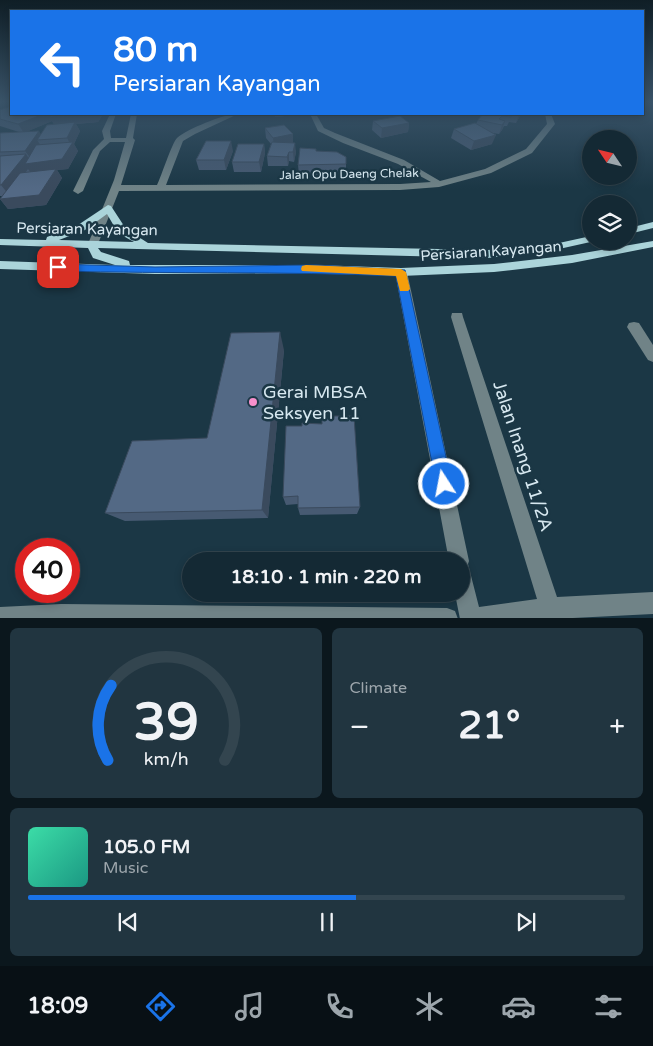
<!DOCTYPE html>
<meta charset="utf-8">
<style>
body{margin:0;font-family:"Varela Round",sans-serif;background:#213540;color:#f1f3f6;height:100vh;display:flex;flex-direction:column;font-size:19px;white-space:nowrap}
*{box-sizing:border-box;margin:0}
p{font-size:16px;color:#9da6ac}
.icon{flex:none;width:28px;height:28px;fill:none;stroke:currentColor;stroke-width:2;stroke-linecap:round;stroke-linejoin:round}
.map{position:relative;height:618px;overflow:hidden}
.panel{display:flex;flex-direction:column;gap:10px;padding:10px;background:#0b171d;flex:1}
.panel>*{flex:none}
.banner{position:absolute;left:10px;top:10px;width:634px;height:105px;border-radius:0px;box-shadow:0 2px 8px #0003,0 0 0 1px #33454f;background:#1a73e8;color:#fff;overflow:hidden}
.needle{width:32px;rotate:305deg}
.fabs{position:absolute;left:582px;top:130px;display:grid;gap:10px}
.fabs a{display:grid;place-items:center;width:55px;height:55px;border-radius:50%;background:#142934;box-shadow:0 2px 8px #0003,0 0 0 1px #33454f;font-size:25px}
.speed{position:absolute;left:15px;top:538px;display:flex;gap:10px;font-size:25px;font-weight:700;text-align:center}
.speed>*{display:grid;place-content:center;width:65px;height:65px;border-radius:50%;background:#142934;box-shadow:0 2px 8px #0003,0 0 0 1px #33454f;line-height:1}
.speed .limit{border:8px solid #d22;background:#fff;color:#111}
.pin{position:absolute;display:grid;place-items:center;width:42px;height:42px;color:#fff;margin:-21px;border-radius:10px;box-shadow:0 2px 8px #0006}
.me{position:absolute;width:55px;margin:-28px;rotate:349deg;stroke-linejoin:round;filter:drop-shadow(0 0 4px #0008)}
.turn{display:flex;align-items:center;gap:18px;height:105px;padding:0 20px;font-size:22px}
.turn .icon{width:65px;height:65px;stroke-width:2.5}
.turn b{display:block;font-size:35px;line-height:42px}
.big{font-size:38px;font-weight:700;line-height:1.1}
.panel .card{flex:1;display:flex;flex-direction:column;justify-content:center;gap:8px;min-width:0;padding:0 18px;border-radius:8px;background:#213540}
.panel .dial{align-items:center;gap:0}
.dial svg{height:130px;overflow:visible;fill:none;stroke:#33454f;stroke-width:7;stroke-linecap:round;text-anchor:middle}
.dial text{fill:#f1f3f6;stroke:none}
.song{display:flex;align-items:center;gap:15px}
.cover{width:60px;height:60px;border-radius:8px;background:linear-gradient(135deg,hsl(160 70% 55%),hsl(170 70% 35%))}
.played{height:5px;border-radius:2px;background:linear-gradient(90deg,#1a73e8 55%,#33454f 55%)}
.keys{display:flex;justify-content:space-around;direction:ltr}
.heat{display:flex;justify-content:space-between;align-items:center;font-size:28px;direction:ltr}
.panel .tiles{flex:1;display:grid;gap:10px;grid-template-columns:1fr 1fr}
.card:last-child{grid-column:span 2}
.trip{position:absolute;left:182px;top:552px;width:288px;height:50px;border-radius:25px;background:#142934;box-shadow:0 2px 8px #0003,0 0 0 1px #33454f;font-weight:700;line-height:50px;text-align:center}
.tab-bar{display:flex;height:80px;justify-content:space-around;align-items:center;background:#081015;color:#9da6ac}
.tab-bar .icon{width:35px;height:35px}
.tab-bar .current{color:#1a73e8}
.tab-bar b{font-size:22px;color:#f1f3f6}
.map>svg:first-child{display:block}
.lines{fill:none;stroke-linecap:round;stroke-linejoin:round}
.minor{fill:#708387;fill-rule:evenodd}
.major{fill:#abd4da;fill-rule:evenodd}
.wall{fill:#475a72;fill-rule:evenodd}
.shaded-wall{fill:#3a4a5d}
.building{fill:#536985;stroke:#3a4a5d}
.route{fill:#1a73e8;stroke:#114b97}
.slow{fill:#f59e0b}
.poi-dot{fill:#f890cc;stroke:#1b3745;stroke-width:2}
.labels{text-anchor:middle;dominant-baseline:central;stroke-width:5;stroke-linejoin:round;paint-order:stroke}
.far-street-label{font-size:12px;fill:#d7e8f0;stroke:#1b3745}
.street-label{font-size:15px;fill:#d7e8f0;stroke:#1b3745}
.near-poi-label{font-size:18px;fill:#d7e8f0;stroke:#1b3745;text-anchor:start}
.near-street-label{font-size:18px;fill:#d7e8f0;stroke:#1b3745}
</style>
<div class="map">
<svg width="653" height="619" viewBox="0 0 653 619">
<rect width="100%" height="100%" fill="#1b3745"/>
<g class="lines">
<g class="minor">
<path d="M 110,114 L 116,114 L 110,131 L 111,138 L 126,138 L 131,114 L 137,114 L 133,138 L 135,140 L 121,185 L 157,185 C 162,175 171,145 177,138 C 187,129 226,113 238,114 L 195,134 L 183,141 L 166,185 L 400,184 L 431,182 L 398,164 L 343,143 L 318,131 L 310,114 L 316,114 L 324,128 L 335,133 L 404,160 L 440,181 L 485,169 L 526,149 L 547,124 L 545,114 L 551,114 L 555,124 L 532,153 L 491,173 L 439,187 L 400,190 L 119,191 L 98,244 L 93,247 L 88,244 L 114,180 L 125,142 L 110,142 L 100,151 L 83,191 L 78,194 L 73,191 L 93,150 L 104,139 L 102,131 Z"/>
<path d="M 401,268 L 407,272 L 469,561 L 468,564 L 479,607 L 537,599 L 451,317 L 452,313 L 462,313 L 463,317 L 557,597 L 653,592 L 653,614 L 553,619 L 460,619 L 455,594 L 461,594 L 461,561 L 449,561 L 395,272 Z"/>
<path d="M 634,322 L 639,323 L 653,345 L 653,362 L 648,360 L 627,327 L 629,323 Z"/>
<path d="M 61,604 L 447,608 L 455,611 L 458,619 L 0,619 L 0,607 Z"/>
</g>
<g class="major">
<path d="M 108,205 L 111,206 L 126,229 L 148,243 L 488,250 L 559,243 L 591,236 L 591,241 L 595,241 L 559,249 L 488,258 L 98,248 L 101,252 L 129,261 L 130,265 L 316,265 L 401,268 L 494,264 L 572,255 L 653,241 L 653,247 L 572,263 L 494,272 L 401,276 L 316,273 L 155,274 L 0,269 L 0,261 L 115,265 L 93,258 L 88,248 L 0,245 L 0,239 L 46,240 L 47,237 L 78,225 ZM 107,214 L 118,233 L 134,242 L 59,240 L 85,230 Z"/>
<path d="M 653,222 L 653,228 L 629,234 L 629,228 Z"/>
</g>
</g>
<g class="wall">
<path d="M 0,110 L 11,114 L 49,114 L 50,116 L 51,114 L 103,114 L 98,122 L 76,124 L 80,131 L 74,144 L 78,151 L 68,169 L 57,170 L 62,178 L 46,205 L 8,209 L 0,199 L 3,196 L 0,196 L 0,133 L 19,132 L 0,126 ZM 52,121 L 54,124 L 41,134 L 28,131 Z"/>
<path d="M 271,114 L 302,114 L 276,117 Z"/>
<path d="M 480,114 L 521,114 L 516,123 L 509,122 L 507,126 L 504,126 L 502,130 L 499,134 L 492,133 L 492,144 L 471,150 L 451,138 L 454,129 L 476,124 L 478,120 L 482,114 Z"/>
<path d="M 373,121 L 409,123 L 408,132 L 381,138 L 372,130 Z"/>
<path d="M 265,128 L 293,134 L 293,143 L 296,152 L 294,162 L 289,161 L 288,166 L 268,166 L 267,156 L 271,144 L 266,138 Z"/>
<path d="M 264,144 L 265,153 L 261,172 L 234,172 L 232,162 Z"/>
<path d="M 233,151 L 226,170 L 199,170 L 196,160 Z"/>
<path d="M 316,151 L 346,157 L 346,174 L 299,175 L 298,165 Z"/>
<path d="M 284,350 L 268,518 L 125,521 L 105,513 L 207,438 Z"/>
<path d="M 322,424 L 360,507 L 357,514 L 300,515 L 298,508 L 298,504 L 286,505 L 283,497 L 302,426 Z"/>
</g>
<g class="shaded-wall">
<path d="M 44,114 L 49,114 L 51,117 L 84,114 L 103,114 L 98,122 L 76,124 L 80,131 L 74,144 L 78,151 L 68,169 L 57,170 L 62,178 L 46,205 L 8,209 L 0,199 L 39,195 L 55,171 L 31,173 L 28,169 L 9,195 L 1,185 L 26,154 L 32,163 L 62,159 L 71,145 L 67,138 L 74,124 L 55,126 L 52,121 L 24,133 L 18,124 Z"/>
<path d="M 276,114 L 302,114 L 276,117 Z"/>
<path d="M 519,114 L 521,114 L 516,123 Z"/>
<path d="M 505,121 L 502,130 L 499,134 L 502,125 Z"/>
<path d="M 409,123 L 408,132 L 381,138 L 382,128 Z"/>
<path d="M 39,131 L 44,139 L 37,140 L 41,146 L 32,160 L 25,151 Z"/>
<path d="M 293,134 L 293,143 L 274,147 L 273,138 Z"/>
<path d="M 496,135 L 492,144 L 471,150 L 474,141 Z"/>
<path d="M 231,141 L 233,151 L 226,170 L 224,160 Z"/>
<path d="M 295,143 L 296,152 L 294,162 L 293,152 Z"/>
<path d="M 264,144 L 265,153 L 261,172 L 259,162 Z"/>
<path d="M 289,152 L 289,161 L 288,166 L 287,157 Z"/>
<path d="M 280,332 L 284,350 L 268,518 L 262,510 Z"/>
</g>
<g class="building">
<path d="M 11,106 L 11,114 L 44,114 L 18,124 L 0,119 L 0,110 Z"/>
<path d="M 51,114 L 84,114 L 50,117 Z"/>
<path d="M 483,114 L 512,114 L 511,117 L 502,116 L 499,119 L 505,121 L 502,125 L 478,120 Z"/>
<path d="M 400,116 L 409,123 L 382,128 L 373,121 Z"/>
<path d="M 75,122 L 67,138 L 37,140 L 47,125 Z"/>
<path d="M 475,123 L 496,135 L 474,141 L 454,129 Z"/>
<path d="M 284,125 L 293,134 L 273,138 L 265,128 Z"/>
<path d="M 39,131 L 25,151 L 0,152 L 0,133 Z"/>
<path d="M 206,141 L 231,141 L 224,160 L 196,160 Z"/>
<path d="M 73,142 L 62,159 L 25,164 L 36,145 Z"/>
<path d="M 272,142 L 295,143 L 293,152 L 289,152 L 287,157 L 267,156 Z"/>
<path d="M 238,144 L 264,144 L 259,162 L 232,162 Z"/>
<path d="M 300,148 L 316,149 L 316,151 L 337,152 L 346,157 L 346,164 L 298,165 Z"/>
<path d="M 26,154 L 1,185 L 0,185 L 0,156 Z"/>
<path d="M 56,169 L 39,195 L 0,199 L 20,173 Z"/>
<path d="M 280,332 L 262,510 L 105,513 L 132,441 L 207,438 L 231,333 Z"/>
<path d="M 322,416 L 354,416 L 360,507 L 298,508 L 298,496 L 283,497 L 286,426 L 302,426 L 302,423 L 322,424 Z"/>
</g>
<linearGradient id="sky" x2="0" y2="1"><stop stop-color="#0f1e26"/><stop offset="0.54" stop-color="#395368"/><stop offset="1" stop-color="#395368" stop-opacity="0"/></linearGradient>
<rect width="653" height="189" fill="url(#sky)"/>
<path class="route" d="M 58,264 L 155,267 L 316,265 L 405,270 L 452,484 L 449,490 L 444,492 L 438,490 L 436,484 L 396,276 C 284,271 171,274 58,271 L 53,267 Z"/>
<path class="slow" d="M 306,265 L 401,269 L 406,272 L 410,289 L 408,291 L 400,291 L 396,276 L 302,271 L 301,269 L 302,266 Z"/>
<circle class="poi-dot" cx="253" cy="402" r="5"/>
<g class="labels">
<g class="far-street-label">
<text transform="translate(349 174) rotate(-1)">Jalan Opu Daeng Chelak</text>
</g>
<g class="street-label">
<text transform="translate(87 229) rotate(1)">Persiaran Kayangan</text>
<text transform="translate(491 251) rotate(-4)">Persiaran Kayangan</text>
</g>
<g class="near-poi-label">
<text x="263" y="392">Gerai MBSA<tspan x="263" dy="21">Seksyen 11</tspan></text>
</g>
<g class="near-street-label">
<text transform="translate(523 456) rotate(72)">Jalan Inang 11/2A</text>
</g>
</g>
</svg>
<div class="fabs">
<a><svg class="needle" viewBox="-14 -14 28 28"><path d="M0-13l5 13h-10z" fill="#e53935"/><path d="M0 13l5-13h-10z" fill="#9da6ac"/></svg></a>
<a><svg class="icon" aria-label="layers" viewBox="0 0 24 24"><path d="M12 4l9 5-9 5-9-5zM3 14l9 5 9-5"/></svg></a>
</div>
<div class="speed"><div class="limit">40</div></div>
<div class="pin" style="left:58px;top:267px;background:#d93025"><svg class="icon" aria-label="arrive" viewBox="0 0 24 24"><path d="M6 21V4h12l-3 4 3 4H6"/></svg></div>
<svg class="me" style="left:444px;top:484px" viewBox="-20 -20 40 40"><circle r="17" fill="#1a73e8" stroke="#fff" stroke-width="3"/><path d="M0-11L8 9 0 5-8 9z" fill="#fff"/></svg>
<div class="trip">18:10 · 1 min · 220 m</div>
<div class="banner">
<div class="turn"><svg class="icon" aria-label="left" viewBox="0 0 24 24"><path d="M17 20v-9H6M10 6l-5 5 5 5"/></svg><div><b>80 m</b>Persiaran Kayangan</div></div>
</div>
</div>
<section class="panel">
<div class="tiles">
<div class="card dial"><svg viewBox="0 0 100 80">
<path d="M14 69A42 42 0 1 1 86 69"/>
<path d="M14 69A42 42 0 0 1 16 23" stroke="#1a73e8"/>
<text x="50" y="56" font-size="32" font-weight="700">39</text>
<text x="50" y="72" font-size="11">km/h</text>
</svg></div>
<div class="card"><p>Climate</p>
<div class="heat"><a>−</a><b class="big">21°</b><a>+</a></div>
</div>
<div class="card">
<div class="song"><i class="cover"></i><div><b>105.0 FM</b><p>Music</p></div></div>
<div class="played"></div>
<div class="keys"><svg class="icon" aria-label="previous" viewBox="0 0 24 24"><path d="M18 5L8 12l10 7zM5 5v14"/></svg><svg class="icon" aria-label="pause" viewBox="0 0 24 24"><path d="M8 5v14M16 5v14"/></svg><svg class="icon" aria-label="next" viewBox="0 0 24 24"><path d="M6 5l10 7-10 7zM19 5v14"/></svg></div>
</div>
</div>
</section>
<nav class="tab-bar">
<b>18:09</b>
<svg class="icon current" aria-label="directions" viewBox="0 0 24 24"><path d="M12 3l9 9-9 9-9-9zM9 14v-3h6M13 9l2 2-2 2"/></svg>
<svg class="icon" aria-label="music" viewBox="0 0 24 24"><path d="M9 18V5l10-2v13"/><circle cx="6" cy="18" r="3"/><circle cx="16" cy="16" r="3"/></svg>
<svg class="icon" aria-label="phone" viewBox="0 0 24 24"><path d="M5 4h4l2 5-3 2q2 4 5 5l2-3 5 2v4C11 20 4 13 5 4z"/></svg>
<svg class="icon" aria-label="climate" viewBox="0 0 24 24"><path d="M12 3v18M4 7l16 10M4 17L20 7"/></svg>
<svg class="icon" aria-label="car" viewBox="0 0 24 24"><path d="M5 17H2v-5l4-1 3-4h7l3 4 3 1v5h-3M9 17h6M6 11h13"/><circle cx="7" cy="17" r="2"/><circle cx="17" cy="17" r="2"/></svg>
<svg class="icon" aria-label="filters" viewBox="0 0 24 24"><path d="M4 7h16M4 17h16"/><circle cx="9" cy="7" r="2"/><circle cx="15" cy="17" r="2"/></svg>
</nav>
